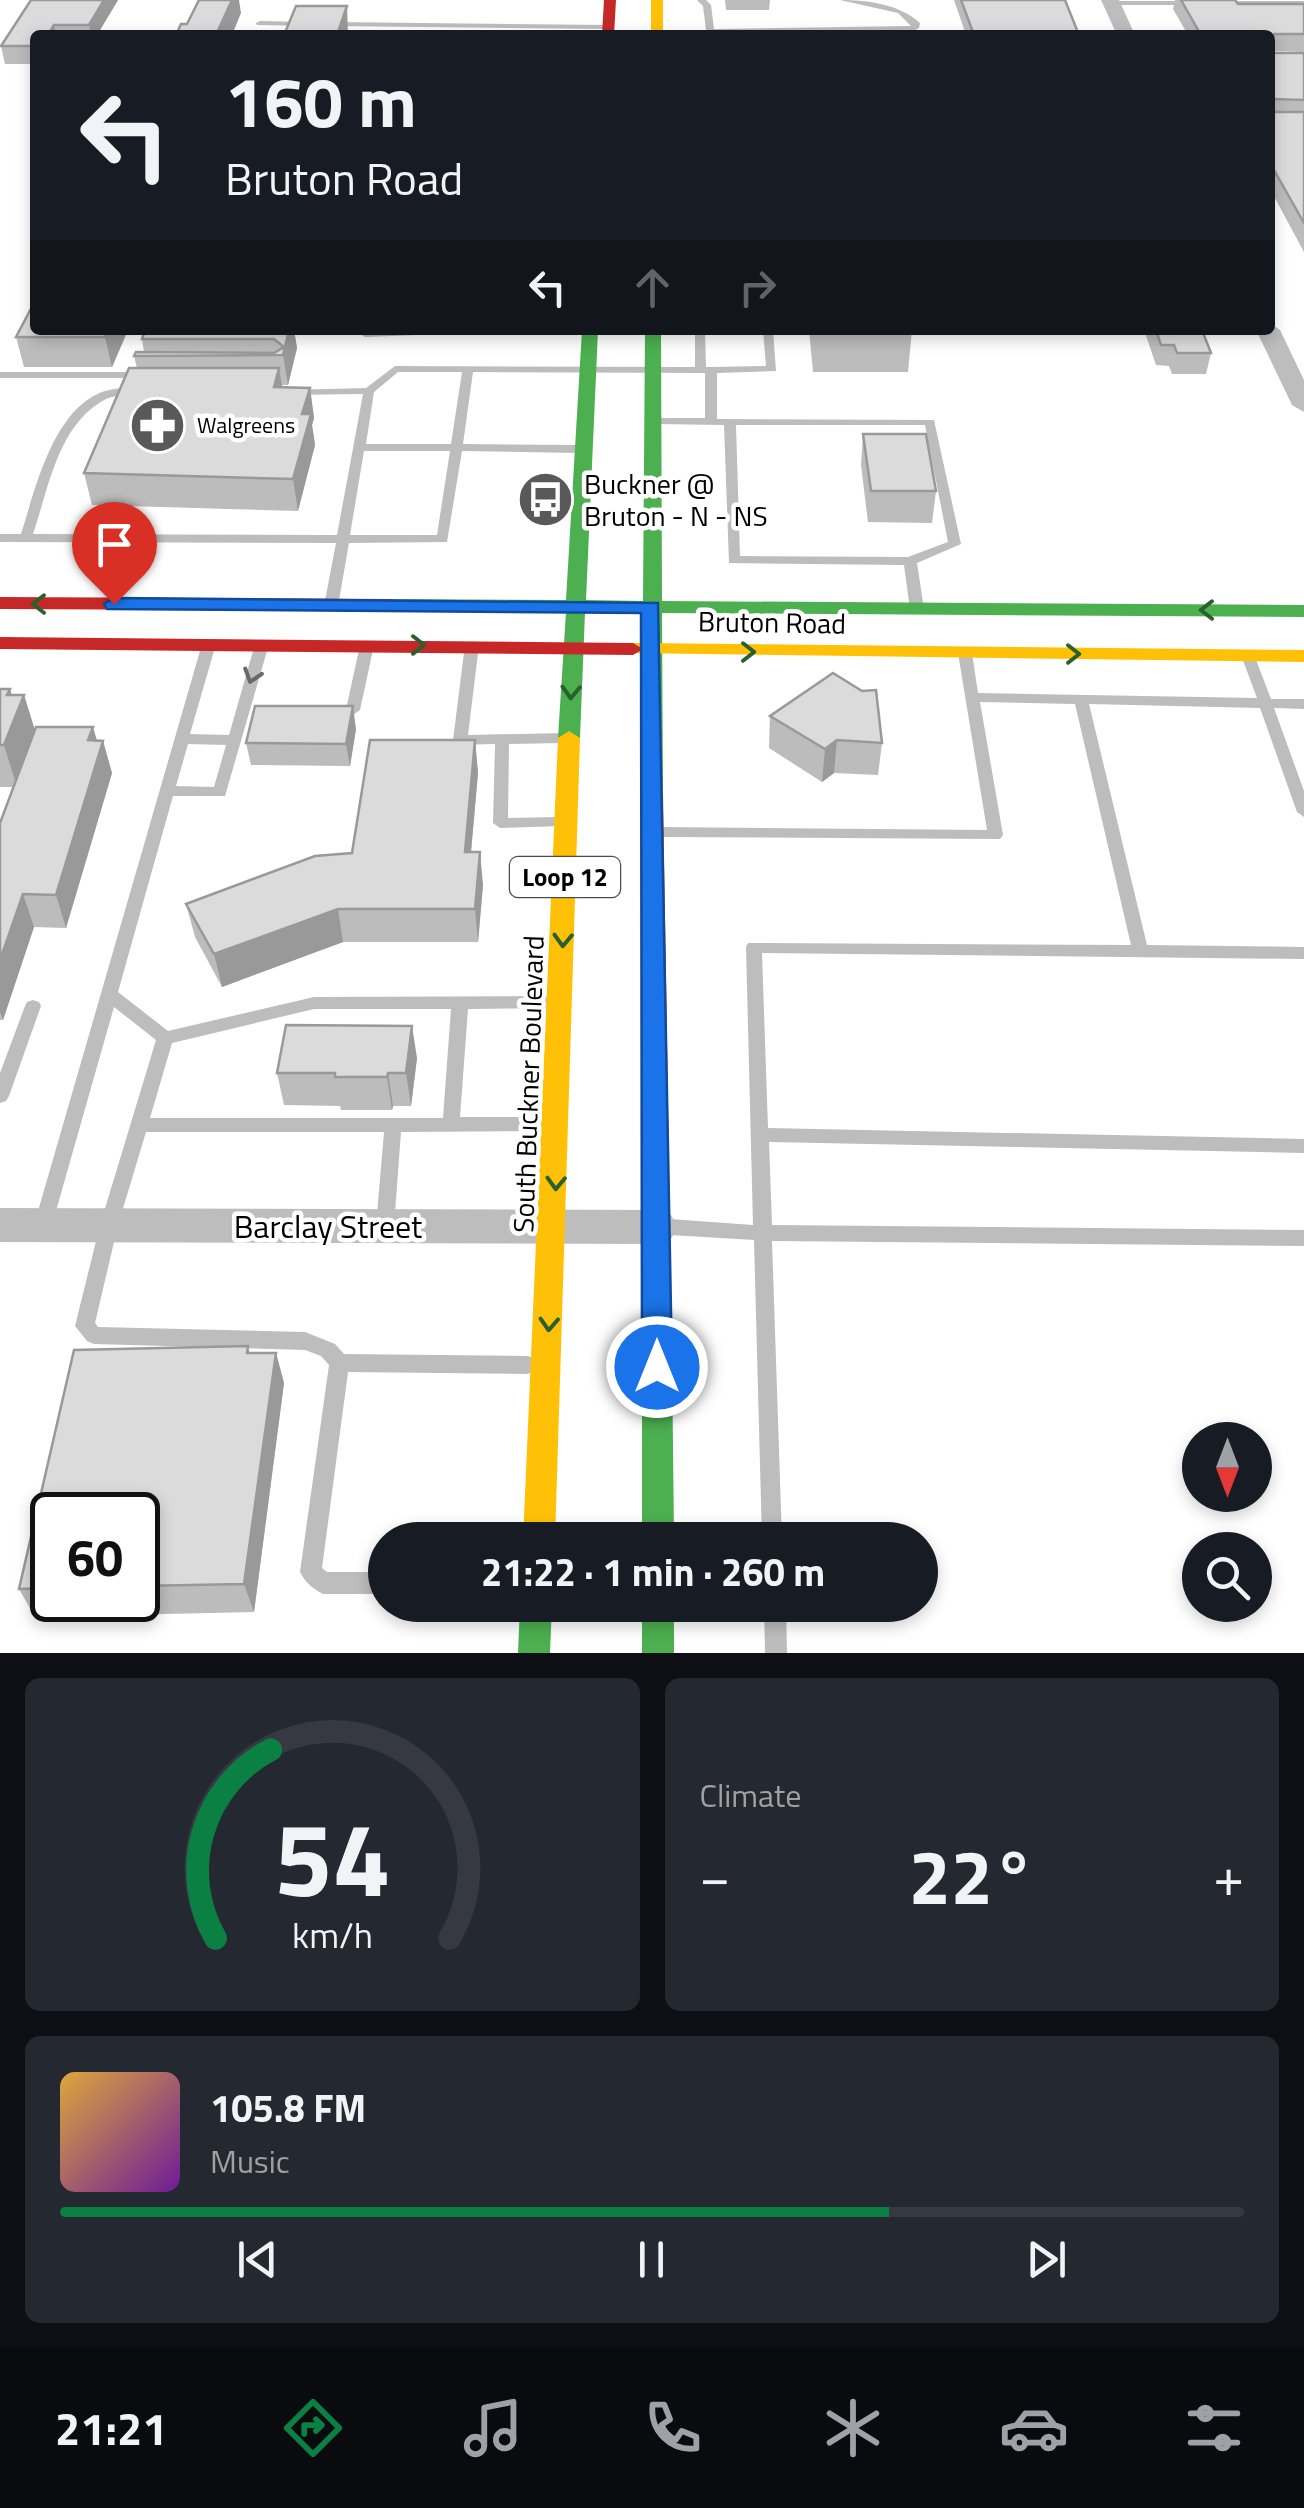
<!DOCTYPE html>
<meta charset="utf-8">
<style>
body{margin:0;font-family:"Titillium Web",sans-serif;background:#242831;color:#f1f3f6;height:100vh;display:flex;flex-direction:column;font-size:38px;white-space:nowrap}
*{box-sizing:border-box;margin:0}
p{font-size:32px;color:#9ea1a6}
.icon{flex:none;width:55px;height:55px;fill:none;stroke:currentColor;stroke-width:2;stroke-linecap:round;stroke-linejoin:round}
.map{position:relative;height:1653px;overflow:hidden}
.side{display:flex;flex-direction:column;gap:25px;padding:25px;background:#0d0f14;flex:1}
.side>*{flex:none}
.hud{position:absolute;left:30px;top:30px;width:1245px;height:305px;border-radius:10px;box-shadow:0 5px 15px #0003;background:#171b24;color:#f1f3f6;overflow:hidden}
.needle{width:65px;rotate:180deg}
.tools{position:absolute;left:1182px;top:1422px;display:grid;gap:20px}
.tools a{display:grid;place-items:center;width:90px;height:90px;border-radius:50%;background:#171b24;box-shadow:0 5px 15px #0003;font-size:50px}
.speed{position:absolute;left:30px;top:1492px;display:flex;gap:20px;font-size:50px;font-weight:700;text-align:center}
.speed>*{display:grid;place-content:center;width:130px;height:130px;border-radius:50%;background:#171b24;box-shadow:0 5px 15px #0003;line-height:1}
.speed .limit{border:5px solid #111;border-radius:15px;background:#fff;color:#111}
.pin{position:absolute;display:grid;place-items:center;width:85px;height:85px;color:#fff;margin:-102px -42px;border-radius:50% 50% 50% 0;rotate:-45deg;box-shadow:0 0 10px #0007}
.pin .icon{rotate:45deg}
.me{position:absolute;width:110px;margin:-55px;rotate:0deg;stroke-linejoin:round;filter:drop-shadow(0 0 8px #0008)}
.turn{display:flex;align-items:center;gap:35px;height:210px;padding:0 30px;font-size:45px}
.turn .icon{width:130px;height:130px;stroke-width:2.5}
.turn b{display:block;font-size:70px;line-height:85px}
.lanes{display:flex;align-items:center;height:95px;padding:0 30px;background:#0003;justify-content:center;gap:50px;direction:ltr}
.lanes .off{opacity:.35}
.big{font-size:75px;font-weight:700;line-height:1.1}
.side .widget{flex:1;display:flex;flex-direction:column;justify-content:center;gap:15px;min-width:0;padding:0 35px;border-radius:15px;background:#242831}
.side .dial{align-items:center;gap:0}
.dial svg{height:260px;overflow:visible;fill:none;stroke:#363941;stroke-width:7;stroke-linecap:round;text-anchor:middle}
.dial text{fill:#f1f3f6;stroke:none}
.song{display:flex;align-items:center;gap:30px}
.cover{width:120px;height:120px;border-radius:15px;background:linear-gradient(135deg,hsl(40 70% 55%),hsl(280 70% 35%))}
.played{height:10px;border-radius:5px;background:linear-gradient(90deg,#0b8043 70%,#363941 70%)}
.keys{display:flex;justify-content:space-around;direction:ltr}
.heat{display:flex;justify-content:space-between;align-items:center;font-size:55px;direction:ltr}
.side .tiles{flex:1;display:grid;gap:25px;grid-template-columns:1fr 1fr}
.widget:last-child{grid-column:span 2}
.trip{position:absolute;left:368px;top:1522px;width:570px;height:100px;border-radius:50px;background:#171b24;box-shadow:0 5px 15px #0003;font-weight:700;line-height:100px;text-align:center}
.menu{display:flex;height:160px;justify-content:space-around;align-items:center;background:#090b0e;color:#9ea1a6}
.menu .icon{width:70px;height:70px}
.menu .current{color:#0b8043}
.menu b{font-size:45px;color:#f1f3f6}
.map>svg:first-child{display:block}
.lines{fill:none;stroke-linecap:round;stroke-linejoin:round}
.lane{fill:#bdbdbd;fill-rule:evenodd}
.street{fill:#bdbdbd;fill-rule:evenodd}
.fast{fill:#4caf50;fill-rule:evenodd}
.slow{fill:#ffc107;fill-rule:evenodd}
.jam{fill:#c62828;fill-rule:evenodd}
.wall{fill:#bcbcbc;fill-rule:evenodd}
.shaded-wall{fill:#999}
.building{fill:#dbdbdb;stroke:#999;stroke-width:2.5}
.oneway{stroke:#2a602c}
.oneway2{stroke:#686868}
.route{fill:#1a73e8;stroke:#114b97;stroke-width:2.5}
.labels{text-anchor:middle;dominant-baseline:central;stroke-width:9;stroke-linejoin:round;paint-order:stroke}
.far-poi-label{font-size:22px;fill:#000;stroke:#fff;text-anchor:start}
.shield{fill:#fff;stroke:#4c4c4c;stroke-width:2.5}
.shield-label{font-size:25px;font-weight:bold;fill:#000}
.poi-label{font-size:28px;fill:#000;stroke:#fff;text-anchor:start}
.street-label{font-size:28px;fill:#000;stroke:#fff}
.near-street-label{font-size:32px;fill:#000;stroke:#fff}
</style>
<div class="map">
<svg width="1304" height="1653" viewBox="0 0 1304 1653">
<rect width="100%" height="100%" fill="#fff"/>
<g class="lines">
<g class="lane">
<path d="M 697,0 L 706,0 L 711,5 L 714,29 L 911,26 L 898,13 L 840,0 C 868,0 899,4 920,23 L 919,28 L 915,30 L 653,35 L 652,33 L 656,31 L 706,30 L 703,6 Z"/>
<path d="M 1111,1 L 1190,1 L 1194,3 L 1190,5 L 1108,5 L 1108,1 Z"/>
<rect x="1215" y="1" width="89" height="4"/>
<path d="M 260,21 L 309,22 L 313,24 L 309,26 L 257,25 L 256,23 Z"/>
<path d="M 332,22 L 608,25 L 612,27 L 608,29 L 329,26 L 328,24 Z"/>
<path d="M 385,330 L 477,330 L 472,333 L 365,337 L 360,334 L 365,331 Z"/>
<path d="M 695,330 L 705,330 L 706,367 L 711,367 L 766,366 L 763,330 L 773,330 L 776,371 L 717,373 L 717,419 L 934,420 L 961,544 L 917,563 L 924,609 L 922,612 L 912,612 L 910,609 L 904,565 L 729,563 L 724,425 L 654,424 L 648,421 L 654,418 L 705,418 L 705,373 L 473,372 L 463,444 L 579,445 L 585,449 L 579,453 L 462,451 L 447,542 L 349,543 L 338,606 L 331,610 L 324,606 L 336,543 L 0,542 L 0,534 L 21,534 C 36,488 55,398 114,389 C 124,387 135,388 144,392 C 132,398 119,393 106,399 C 58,424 49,487 33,534 L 337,535 L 363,394 L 291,395 L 285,392 L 287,390 L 366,388 L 395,366 L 695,367 ZM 398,372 L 462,372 L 451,444 L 366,444 L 374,392 ZM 736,425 L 925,425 L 948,542 L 908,557 L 740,556 ZM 364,451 L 450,451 L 437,535 L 350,535 Z"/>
<path d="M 0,372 L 146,372 L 152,375 L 146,378 L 0,378 Z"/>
<path d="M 209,640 L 216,644 L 190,734 L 229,735 L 255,644 L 262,640 L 269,644 L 225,796 L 173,796 L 118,992 L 168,1031 L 314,997 L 547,996 L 553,998 L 555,1002 L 553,1006 L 547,1008 L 468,1009 L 460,1117 L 544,1117 L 550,1119 L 553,1124 L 550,1129 L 544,1131 L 401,1132 L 394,1226 L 391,1232 L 385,1234 L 379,1232 L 376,1226 L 384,1132 L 146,1132 L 118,1225 L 95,1323 L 98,1327 L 305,1332 L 335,1344 L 344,1354 L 528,1356 L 535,1359 L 538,1365 L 535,1371 L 528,1374 L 348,1372 L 322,1568 L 327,1572 L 385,1572 L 385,1594 L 323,1594 C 313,1589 305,1582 300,1572 L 329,1365 L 321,1356 L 305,1350 L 94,1344 L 87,1341 L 75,1326 L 100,1225 L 156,1040 L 114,1007 L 52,1225 L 49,1231 L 43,1233 L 37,1231 L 34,1225 L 202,644 ZM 188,744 L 226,745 L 214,787 L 176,786 ZM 314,1009 L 451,1009 L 443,1118 L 150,1118 L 172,1043 Z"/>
<path d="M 367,641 L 374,645 L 360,710 L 353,715 L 329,712 L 327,709 L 329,706 L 347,705 L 360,645 Z"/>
<path d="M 472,641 L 479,645 L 468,735 L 563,733 L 570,738 L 563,743 L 509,744 L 508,818 L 558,817 L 563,818 L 565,822 L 563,826 L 500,828 L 493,823 L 495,744 L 460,745 L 453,740 L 465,645 Z"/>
<path d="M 965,649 L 972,653 L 978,693 L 1257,698 L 1241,655 L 1243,652 L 1253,652 L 1271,699 L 1304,699 L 1304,709 L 1274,708 L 1304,791 L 1304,817 L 1297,812 L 1260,708 L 1089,704 L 1147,945 L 1304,947 L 1304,959 L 762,953 L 768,1128 L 1304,1139 L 1304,1153 L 769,1142 L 772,1225 L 1304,1230 L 1304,1246 L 772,1241 L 782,1540 L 762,1540 L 754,1240 L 670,1235 L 664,1233 L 661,1227 L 664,1221 L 670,1219 L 753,1225 L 746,947 L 748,943 L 1131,945 L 1075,704 L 980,702 L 1003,835 L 1000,839 L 663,837 L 655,832 L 663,827 L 987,830 L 958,653 Z"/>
<path d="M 33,1000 L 39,1002 L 41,1006 L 9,1096 L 6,1101 L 0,1103 L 0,1073 L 25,1006 L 27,1002 Z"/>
<path d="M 764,1605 L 786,1605 L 787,1653 L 765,1653 Z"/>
</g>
<g class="street">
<path d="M 1101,0 L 1119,0 L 1135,35 L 1117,35 Z"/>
<path d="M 1270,323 L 1280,330 L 1304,380 L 1304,412 L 1292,405 L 1256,330 L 1270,330 Z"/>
<path d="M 0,1208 L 657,1210 L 671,1215 L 677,1227 L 671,1239 L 657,1244 L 0,1242 Z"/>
</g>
<g class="fast">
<path d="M 582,330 L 598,330 L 586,600 L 643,601 L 645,330 L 661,330 L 662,601 L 1304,605 L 1304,617 L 662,613 L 663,793 L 652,801 L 644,798 L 641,793 L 642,613 L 585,612 L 580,738 L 569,745 L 558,738 L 566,612 L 392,611 L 382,605 L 392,599 L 566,600 Z"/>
<path d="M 657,1341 L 667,1345 L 672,1354 L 674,1540 L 642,1540 L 642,1354 L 647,1345 Z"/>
<path d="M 520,1605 L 552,1605 L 550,1653 L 518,1653 Z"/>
<rect x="642" y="1605" width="32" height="48"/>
</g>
<g class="slow">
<rect x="651" y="0" width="12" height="35"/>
<path d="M 633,643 L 1304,650 L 1304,662 L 626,653 L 623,649 Z"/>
<path d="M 569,731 L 580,738 L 555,1540 L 523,1540 L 558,738 Z"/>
</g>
<g class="jam">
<path d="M 604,0 L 616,0 L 614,35 L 602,35 Z"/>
<path d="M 0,597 L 392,599 L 402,605 L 392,611 L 0,609 Z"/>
<path d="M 0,637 L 633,643 L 643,649 L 633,655 L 0,649 Z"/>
<path d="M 652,785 L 663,793 L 672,1354 L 667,1363 L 657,1367 L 647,1363 L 642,1354 L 641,793 Z"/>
</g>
</g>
<g class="wall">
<path d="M 31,0 L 118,0 L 97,35 L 35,35 L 35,64 L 5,64 L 1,46 Z"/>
<path d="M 725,0 L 770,0 L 769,10 L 726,10 Z"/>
<path d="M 954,0 L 1065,0 L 1079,35 L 966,35 Z"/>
<path d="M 1175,0 L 1235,0 L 1238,4 L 1304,4 L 1304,52 L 1273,51 L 1274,53 L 1304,53 L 1304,252 L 1270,189 L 1270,35 L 1188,35 L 1173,9 Z"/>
<path d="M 128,330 L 112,367 L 24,367 L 16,337 Z"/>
<path d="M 294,330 L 297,348 L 288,385 L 282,385 L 283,387 L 310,388 L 314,418 L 312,425 L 315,445 L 298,511 L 92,505 L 84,473 L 137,368 L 134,356 L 144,352 L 142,339 Z"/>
<path d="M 809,330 L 912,330 L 908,372 L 813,372 Z"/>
<path d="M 1144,330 L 1202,330 L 1211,353 L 1206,374 L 1172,374 L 1169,366 L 1156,365 Z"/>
<path d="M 863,434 L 936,491 L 932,523 L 868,522 L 861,465 Z"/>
<path d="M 0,689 L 11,695 L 24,695 L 35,731 L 103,741 L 112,773 L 66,928 L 34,927 L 3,1020 L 0,1020 L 0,823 L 13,787 L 0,787 Z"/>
<path d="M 770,716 L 882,743 L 878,775 L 834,773 L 822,782 L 769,748 Z"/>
<path d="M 356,729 L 350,766 L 251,765 L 246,743 Z"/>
<path d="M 475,740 L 478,773 L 471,852 L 483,885 L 478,942 L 343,942 L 222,987 L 195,937 L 186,904 L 352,853 Z"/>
<path d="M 417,1058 L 411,1106 L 393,1106 L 392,1110 L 341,1110 L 340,1106 L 284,1105 L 277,1073 Z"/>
<path d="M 248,1346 L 250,1353 L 276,1353 L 284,1383 L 254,1612 L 35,1617 L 19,1589 L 74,1350 ZM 52,1515 L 138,1515 L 138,1600 L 52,1600 Z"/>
</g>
<g class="shaded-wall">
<path d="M 104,0 L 118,0 L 97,35 L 91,35 L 89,25 Z"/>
<path d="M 232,0 L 239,0 L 241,13 L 232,35 L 216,35 Z"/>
<path d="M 347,6 L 348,35 L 337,35 Z"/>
<path d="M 54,25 L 56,35 L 48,35 Z"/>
<path d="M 108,330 L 128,330 L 112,367 L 105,337 Z"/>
<path d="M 289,330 L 294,330 L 297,348 L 288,385 L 283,355 Z"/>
<path d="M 279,368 L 284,398 L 274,387 Z"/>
<path d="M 310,388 L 314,418 L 312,425 L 315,445 L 298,511 L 293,479 L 302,414 Z"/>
<path d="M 10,689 L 17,713 L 24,695 L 37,737 L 17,787 L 4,745 L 7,695 Z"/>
<path d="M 353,706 L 356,729 L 350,766 L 346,744 Z"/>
<path d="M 93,727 L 100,751 L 103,741 L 112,773 L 66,928 L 56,895 L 88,740 Z"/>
<path d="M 475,740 L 478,773 L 468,885 L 465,852 Z"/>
<path d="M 837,740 L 834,773 L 822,782 L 825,749 Z"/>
<path d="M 480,852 L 483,885 L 478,942 L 475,909 Z"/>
<path d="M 23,894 L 34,927 L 3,1020 L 0,1012 L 0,960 Z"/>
<path d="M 338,909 L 343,942 L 222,987 L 214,954 Z"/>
<path d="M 412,1026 L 417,1058 L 411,1106 L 406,1073 Z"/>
<path d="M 388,1073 L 393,1106 L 392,1110 L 387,1077 Z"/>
<path d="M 276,1353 L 284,1383 L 254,1612 L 244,1584 Z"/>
</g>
<g class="building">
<path d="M 31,0 L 104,0 L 89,25 L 54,25 L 48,35 L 35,35 L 35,46 L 1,46 Z"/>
<path d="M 199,0 L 232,0 L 216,35 L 176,35 L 181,24 L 187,24 Z"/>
<path d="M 961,0 L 1065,0 L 1079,35 L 974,35 Z"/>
<path d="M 1181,0 L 1235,0 L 1238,4 L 1304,4 L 1304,34 L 1274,34 L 1270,49 L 1274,53 L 1304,53 L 1304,100 L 1274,99 L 1271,108 L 1274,112 L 1304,112 L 1304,223 L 1270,163 L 1270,35 L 1201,35 Z"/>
<path d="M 296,6 L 347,6 L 337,35 L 284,35 Z"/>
<path d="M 35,301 L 35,330 L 108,330 L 105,337 L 16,337 Z"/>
<path d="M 145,330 L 289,330 L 283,355 L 134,356 L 136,352 L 274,353 L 284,347 L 274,339 L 142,339 Z"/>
<rect x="816" y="330" width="96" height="3"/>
<path d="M 1156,330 L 1202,330 L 1211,353 L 1177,353 L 1174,345 L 1161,345 Z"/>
<path d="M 129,368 L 279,368 L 274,387 L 310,388 L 302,414 L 311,414 L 293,479 L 84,473 Z"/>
<path d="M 863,434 L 926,434 L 936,491 L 871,491 Z"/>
<path d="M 833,673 L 862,691 L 876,690 L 882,743 L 837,740 L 825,749 L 770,716 Z"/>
<path d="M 0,689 L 10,689 L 7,695 L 24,695 L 4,745 L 0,745 Z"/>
<path d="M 255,706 L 353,706 L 346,744 L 246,743 Z"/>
<path d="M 36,727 L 93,727 L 88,740 L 103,741 L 56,895 L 23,894 L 0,960 L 0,823 Z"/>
<path d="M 370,740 L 475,740 L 465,852 L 480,852 L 475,909 L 338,909 L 214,954 L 186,904 L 315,856 L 352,853 Z"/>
<path d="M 286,1025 L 412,1026 L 406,1073 L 388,1073 L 387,1077 L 335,1077 L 335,1073 L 277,1073 Z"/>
<path d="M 248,1346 L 247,1353 L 276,1353 L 244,1584 L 138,1586 L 138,1515 L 52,1515 L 52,1588 L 19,1589 L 74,1350 Z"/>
</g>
<defs><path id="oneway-chevron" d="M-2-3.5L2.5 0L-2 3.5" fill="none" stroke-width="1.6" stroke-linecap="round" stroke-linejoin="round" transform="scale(2.5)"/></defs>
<g class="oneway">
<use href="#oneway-chevron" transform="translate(39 604) rotate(-180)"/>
<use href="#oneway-chevron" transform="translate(1207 610) rotate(-180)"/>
<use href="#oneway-chevron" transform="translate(418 645)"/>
<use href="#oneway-chevron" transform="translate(748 652)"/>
<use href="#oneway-chevron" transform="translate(1073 654)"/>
<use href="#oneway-chevron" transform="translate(571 692) rotate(92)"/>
<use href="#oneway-chevron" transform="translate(563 940) rotate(92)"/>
<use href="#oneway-chevron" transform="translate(556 1183) rotate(92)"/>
<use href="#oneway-chevron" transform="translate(549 1324) rotate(93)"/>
</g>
<use class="oneway2" href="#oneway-chevron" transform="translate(252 676) rotate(108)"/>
<path class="route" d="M 114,598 L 658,603 L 672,1367 L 668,1377 L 657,1381 L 647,1377 L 642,1367 L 641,613 L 107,609 L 104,604 Z"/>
<defs>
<symbol id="pharmacy-disc" viewBox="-11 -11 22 22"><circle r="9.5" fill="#595959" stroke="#fff"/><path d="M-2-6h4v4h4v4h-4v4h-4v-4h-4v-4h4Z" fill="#fff"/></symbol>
<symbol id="bus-disc" viewBox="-11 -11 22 22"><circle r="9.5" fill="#595959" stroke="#fff"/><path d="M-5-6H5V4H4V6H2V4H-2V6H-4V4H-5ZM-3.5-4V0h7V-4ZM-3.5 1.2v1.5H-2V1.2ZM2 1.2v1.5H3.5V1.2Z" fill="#fff"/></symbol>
</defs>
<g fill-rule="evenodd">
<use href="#pharmacy-disc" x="126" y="394" width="63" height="63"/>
<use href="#bus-disc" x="514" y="468" width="63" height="63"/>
</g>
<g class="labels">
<g class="far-poi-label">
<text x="197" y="425">Walgreens</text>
</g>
<rect class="shield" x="510" y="857" width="110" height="40" rx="8"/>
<g class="shield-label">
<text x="565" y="877">Loop 12</text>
</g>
<g class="poi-label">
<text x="584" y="483">Buckner @<tspan x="584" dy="32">Bruton - N - NS</tspan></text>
</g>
<g class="street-label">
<text transform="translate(772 622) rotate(1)">Bruton Road</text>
<text transform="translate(528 1084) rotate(-88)">South Buckner Boulevard</text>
</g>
<g class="near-street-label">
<text x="328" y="1226">Barclay Street</text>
</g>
</g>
</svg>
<div class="tools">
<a><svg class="needle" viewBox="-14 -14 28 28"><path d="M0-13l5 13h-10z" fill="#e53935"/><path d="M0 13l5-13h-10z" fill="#9ea1a6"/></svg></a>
<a><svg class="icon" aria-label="search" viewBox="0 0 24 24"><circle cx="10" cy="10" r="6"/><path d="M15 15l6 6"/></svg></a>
</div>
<div class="speed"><div class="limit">60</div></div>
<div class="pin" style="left:114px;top:604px;background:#d93025"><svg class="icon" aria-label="arrive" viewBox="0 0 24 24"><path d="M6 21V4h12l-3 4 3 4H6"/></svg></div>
<svg class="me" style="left:657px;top:1367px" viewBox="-20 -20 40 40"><circle r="17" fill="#1a73e8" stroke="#fff" stroke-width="3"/><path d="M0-11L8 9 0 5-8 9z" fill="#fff"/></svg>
<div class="trip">21:22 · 1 min · 260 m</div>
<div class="hud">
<div class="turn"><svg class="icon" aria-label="left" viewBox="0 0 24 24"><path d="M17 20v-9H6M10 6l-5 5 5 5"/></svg><div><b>160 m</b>Bruton Road</div></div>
<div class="lanes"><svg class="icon" aria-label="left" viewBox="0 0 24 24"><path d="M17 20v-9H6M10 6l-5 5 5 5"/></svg><svg class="icon off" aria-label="ahead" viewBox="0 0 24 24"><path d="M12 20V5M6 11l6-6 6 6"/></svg><svg class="icon off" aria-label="right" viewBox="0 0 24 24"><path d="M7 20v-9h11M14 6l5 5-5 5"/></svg></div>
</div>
</div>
<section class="side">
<div class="tiles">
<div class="widget dial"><svg viewBox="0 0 100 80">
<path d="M14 69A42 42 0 1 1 86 69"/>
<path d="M14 69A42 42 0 0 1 31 11" stroke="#0b8043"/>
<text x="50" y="56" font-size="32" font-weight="700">54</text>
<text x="50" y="72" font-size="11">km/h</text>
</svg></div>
<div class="widget"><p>Climate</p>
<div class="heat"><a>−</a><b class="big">22°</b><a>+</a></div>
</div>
<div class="widget">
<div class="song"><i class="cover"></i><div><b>105.8 FM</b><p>Music</p></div></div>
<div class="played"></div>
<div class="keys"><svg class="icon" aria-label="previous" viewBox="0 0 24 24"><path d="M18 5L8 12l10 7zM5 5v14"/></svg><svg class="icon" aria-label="pause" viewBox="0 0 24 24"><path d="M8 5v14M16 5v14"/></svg><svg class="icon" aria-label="next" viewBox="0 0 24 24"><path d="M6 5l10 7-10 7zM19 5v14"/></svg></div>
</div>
</div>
</section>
<nav class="menu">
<b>21:21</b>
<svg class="icon current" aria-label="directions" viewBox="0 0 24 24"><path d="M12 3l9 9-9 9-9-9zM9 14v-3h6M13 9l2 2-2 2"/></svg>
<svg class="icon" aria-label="music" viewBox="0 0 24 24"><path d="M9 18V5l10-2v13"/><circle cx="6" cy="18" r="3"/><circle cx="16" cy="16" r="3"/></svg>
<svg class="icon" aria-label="phone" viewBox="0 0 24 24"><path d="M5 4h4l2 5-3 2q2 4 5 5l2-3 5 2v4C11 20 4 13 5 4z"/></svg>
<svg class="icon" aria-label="climate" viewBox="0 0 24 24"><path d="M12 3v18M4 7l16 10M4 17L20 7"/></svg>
<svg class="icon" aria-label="car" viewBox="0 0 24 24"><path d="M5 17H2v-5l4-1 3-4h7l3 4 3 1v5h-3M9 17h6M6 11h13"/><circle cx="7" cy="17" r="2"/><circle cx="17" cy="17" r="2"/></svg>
<svg class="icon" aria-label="filters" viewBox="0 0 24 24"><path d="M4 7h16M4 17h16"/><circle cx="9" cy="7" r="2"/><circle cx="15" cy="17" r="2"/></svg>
</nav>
